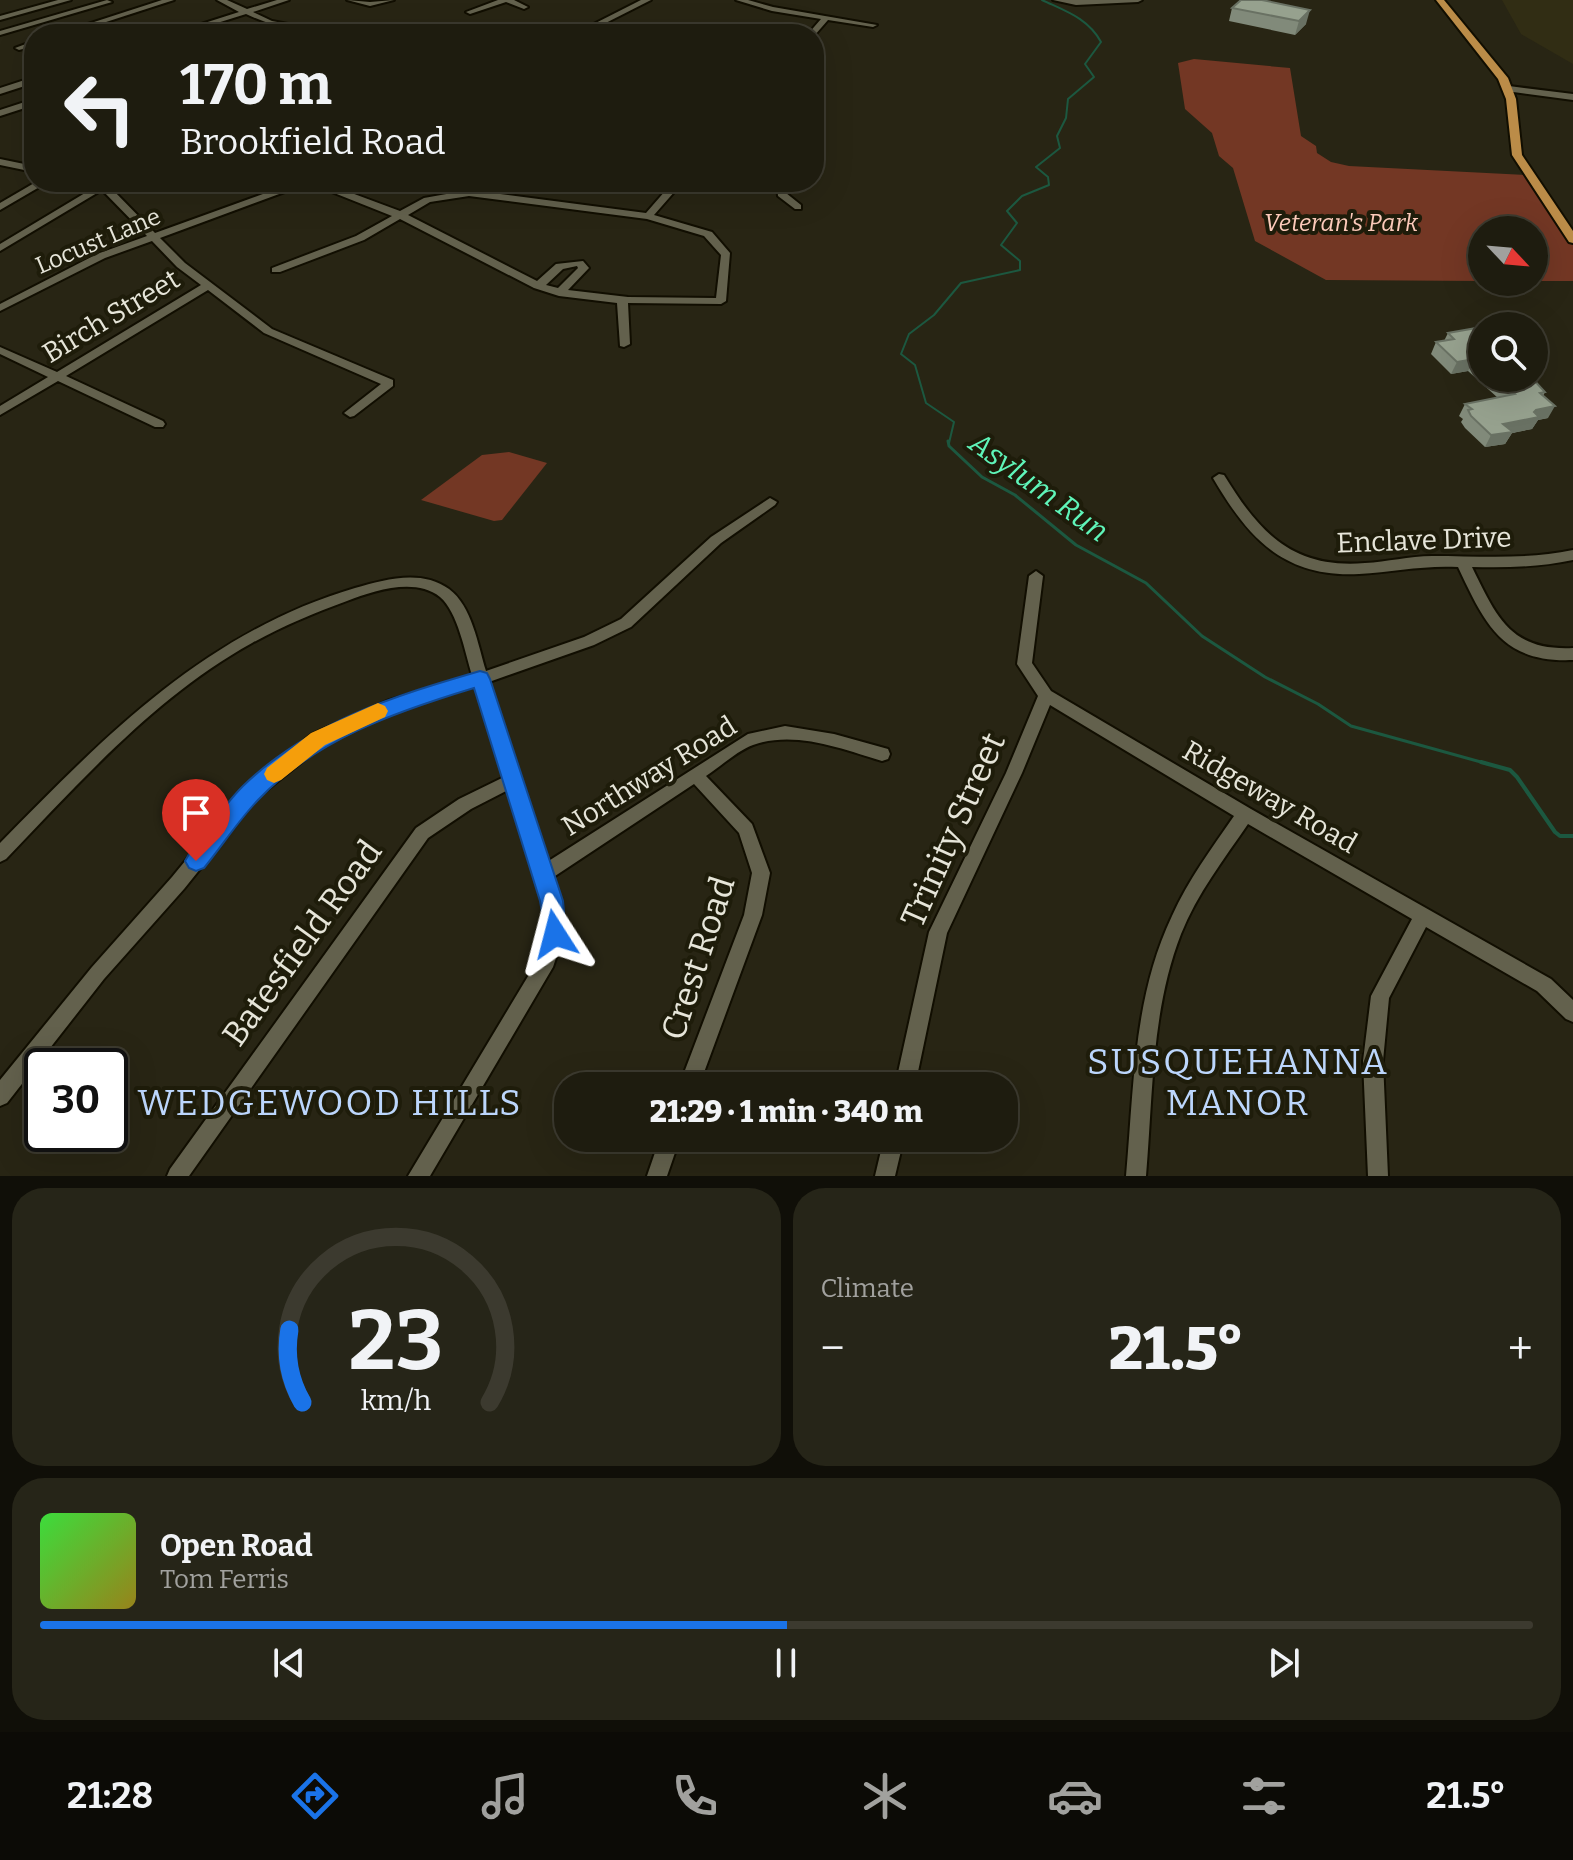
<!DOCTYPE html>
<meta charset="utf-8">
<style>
body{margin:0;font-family:Bitter,serif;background:#262518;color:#f1f3f6;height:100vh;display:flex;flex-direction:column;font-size:30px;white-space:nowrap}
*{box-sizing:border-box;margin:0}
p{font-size:26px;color:#a1a19e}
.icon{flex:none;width:44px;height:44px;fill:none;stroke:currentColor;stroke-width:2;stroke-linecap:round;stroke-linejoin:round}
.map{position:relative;height:1176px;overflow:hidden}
.panel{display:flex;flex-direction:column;gap:12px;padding:12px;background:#100f08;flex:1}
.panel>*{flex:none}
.guide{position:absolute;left:24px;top:24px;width:800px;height:168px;border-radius:32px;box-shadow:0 8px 32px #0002,0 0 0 2px #3c3a2f;background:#1e1c0f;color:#f1f3f6;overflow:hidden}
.needle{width:52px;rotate:116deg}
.tools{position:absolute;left:1468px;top:216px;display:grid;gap:16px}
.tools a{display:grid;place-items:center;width:80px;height:80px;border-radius:50%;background:#1e1c0f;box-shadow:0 8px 32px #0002,0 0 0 2px #3c3a2f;font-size:40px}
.speed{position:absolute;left:24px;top:1048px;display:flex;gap:16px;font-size:40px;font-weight:700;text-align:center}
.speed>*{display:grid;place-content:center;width:104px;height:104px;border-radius:50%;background:#1e1c0f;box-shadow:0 8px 32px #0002,0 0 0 2px #3c3a2f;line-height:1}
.speed .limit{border:4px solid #111;border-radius:12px;background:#fff;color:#111}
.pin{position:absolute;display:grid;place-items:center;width:68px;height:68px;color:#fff;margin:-82px -34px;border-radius:50% 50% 50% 0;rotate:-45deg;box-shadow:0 0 8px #0007}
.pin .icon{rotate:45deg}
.me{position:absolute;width:88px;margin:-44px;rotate:351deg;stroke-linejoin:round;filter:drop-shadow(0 0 6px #0008)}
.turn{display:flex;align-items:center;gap:28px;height:168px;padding:0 24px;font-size:36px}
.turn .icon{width:104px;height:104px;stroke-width:2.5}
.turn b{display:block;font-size:56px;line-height:68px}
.big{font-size:60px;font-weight:800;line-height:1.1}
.panel .tile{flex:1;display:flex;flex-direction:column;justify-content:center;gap:12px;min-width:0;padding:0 28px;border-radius:32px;background:#262518}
.panel .dial{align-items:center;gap:0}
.dial svg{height:208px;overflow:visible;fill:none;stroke:#3c3a2f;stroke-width:7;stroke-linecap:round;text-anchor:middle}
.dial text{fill:#f1f3f6;stroke:none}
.song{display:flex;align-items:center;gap:24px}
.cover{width:96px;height:96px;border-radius:12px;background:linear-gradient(135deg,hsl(120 70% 55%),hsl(50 70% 35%))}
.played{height:8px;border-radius:4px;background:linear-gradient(90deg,#1a73e8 50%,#3c3a2f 50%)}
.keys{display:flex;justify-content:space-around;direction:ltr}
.heat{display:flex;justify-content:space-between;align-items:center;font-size:44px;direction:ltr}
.panel .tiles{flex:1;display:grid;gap:12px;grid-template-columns:1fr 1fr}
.tile:last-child{grid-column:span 2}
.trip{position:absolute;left:554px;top:1072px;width:464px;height:80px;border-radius:32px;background:#1e1c0f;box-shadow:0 8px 32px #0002,0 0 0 2px #3c3a2f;font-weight:800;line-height:80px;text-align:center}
.menu{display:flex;height:128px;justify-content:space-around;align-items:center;background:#0c0b06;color:#a1a19e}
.menu .icon{width:56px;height:56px}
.menu .on{color:#1a73e8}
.menu b{font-size:36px;color:#f1f3f6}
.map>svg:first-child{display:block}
.built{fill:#312d14}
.green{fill:#733724}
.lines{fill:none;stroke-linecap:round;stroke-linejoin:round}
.stream-far2{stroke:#1c5840;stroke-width:2}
.stream-far1{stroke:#1c5840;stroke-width:3}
.stream{stroke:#1c5840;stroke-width:4}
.minor-casing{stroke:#110e01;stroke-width:4}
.major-casing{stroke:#110e01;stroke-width:4}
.minor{fill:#63614d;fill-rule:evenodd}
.major{fill:#bb8c48;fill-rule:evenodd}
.wall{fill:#818a7a}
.shaded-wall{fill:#697163}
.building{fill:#96a18e;stroke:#697163;stroke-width:2}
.route{fill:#1a73e8;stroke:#114b97;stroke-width:2}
.slow{fill:#f59e0b}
.labels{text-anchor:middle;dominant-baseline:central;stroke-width:8;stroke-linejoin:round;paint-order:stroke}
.far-park-label{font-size:24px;font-style:italic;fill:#fccaba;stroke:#1e1c0a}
.far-street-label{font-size:24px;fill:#e6e5d9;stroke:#1e1c0a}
.street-label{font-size:28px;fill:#e6e5d9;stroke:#1e1c0a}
.water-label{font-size:30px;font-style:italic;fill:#5ff5b9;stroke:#1e1c0a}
.near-street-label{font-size:34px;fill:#e6e5d9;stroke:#1e1c0a}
.near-neighbourhood-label{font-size:36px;letter-spacing:2px;fill:#bcd6fc;stroke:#1e1c0a}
</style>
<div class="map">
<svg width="1573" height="1176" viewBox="0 0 1573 1176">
<rect width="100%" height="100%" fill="#282514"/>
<path class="built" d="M 1502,0 L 1573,0 L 1573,64 L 1521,34 Z"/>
<g class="green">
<path d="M 1194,59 L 1290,68 L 1301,136 L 1316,146 L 1317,153 L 1331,162 L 1349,166 L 1526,175 L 1573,245 L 1573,281 L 1534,281 L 1534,230 L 1482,230 L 1482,281 L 1326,280 L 1255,241 L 1233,168 L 1219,156 L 1212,133 L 1185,109 L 1178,63 Z"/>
<path d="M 509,452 L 547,463 L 502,520 L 494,521 L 421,500 L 482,455 Z"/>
</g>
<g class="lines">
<path class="stream-far2" d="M 949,443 L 954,422 L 926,403 L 915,365 L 901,354 L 909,334 L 934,315 L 961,283 L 1020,270 L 1020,261 L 1001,245 L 1017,223 L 1007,211 L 1022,196 L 1049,185 L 1048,177 L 1036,167 L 1060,148 L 1057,136 L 1066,118 L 1068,99 L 1094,77 L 1085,64 L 1101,42 C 1088,18 1065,11 1042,0"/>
<path class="stream-far1" d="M 948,441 L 949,446 L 982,477 L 1015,495 L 1076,545 L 1146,583 L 1202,636 L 1265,677 L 1318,704 L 1351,726 L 1488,764"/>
<path class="stream" d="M 1481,762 L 1510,770 L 1517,777 L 1555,832 L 1560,836 L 1573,836"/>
<defs>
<g id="minor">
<path d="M 58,0 L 71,0 L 0,20 L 0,16 Z"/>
<path d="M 107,0 L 112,2 L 0,35 L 0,31 Z"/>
<path d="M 162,0 L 174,0 L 69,34 L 57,34 Z"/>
<path d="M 217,0 L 227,0 L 247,9 L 277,0 L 289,0 L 253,12 L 272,21 L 341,34 C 308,34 275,28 246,14 L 182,34 L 170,34 L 239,12 Z"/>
<path d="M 347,0 L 370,2 L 394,0 L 370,6 Z"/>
<path d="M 498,0 L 514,0 L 528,7 L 524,9 L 506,2 L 470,14 L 466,12 Z"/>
<path d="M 641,0 L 651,0 L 584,34 L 574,34 Z"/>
<path d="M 736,0 L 748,0 L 773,7 L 877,25 L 873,27 L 828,20 L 814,36 L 814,34 L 808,34 L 821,19 L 772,11 Z"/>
<path d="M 1053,0 L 1142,0 L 1138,2 L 1076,5 Z"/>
<path d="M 34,41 L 34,46 L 19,50 L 15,48 Z"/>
<path d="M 34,77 L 34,83 L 0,94 L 0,88 Z"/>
<path d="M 1509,86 L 1573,94 L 1573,100 L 1506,91 L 1505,89 Z"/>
<path d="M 34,99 L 34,105 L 0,116 L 0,110 Z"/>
<path d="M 0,159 L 34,166 L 34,172 L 0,165 Z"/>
<path d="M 36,182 L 48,182 L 0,210 L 0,203 Z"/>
<path d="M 83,182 L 109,182 L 109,186 L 155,233 L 296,182 L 322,182 L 400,211 L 424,198 L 469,190 L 646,213 L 673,182 L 683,182 L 654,215 L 712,232 L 730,253 L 726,301 L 721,304 L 628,303 L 630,344 L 624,347 L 620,346 L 617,303 L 559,296 L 534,288 L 400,219 L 364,240 L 280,272 L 272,272 L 272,268 L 356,236 L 392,216 L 309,183 L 160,238 L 185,263 L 272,329 L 393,380 L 393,386 L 354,416 L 350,417 L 344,413 L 381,384 L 264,333 L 208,290 L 66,376 L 163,421 L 165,424 L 163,427 L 155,427 L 58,381 L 0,415 L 0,406 L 48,377 L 0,354 L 0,347 L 57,372 L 201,285 L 177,267 L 152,241 L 105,258 L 0,311 L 0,304 L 97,254 L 147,236 L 102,190 L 0,251 L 0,244 L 95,187 ZM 469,196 L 647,219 L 704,236 L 721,255 L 716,298 L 628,297 L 568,290 L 589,268 L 583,261 L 556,264 L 537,281 L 408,215 L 430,202 ZM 577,266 L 578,268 L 558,288 L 546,285 L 563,269 Z"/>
<path d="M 777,182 L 787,182 L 786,193 L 801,205 L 801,209 L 795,209 L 778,196 Z"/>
<path d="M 1219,474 L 1224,475 C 1259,532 1292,569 1365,563 C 1387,562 1409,556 1432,556 C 1480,556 1526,560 1573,550 L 1573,560 C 1540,567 1507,568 1472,567 C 1497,618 1511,651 1573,648 L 1573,660 C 1502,663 1485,624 1458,567 C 1424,565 1393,572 1359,574 C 1284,578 1248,538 1213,478 Z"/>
<path d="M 770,498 L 777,502 L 775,505 L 721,543 L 631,627 L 594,645 L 489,682 L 547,862 L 748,734 L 785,726 L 834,734 L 888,749 L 890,754 L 888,759 L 882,761 C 842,749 795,730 753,745 C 737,751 721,766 706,776 L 752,824 L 770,873 L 762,915 L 699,1086 L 679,1086 L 744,915 L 752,873 L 739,833 L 694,784 L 552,878 L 560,901 L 564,934 L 553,967 L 430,1176 L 408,1176 L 536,963 L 546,934 L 542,901 L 508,790 L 471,809 L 428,838 L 189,1176 L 167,1176 L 170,1169 L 416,828 L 459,799 L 504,777 L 476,686 L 396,710 L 324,744 L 257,798 L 184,889 L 104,979 L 7,1103 L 0,1106 L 0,1080 L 92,967 L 172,877 L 245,788 L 312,734 L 387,701 L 472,675 C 465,653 458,612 440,597 C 415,577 373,591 347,601 C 314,613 283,626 252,643 C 156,696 81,781 6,859 L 0,862 L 0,843 C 106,735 206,632 355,588 C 385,579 422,569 449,589 C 472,606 478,645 486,671 L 584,637 L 621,619 L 711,537 Z"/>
<path d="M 1036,571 L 1043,576 L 1032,663 L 1051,691 L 1251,809 L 1551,979 L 1573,1000 L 1573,1022 L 1566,1019 L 1537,991 L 1426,927 L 1389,998 L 1383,1061 L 1388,1176 L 1368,1176 L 1363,1061 L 1371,996 L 1412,919 L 1248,824 C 1224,859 1197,894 1181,934 C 1151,1011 1153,1095 1146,1176 L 1126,1176 C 1134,1088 1133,998 1172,916 C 1188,880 1212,848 1234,816 L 1050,705 L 1022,773 L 947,933 L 915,1086 L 895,1086 L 929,932 L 1006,773 L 1038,696 L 1017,664 L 1029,576 Z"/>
<path d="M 660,1138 L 680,1138 L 667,1176 L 647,1176 Z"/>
<path d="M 884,1138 L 904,1138 L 895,1176 L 875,1176 Z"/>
</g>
<path id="major" d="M 1436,0 L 1444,0 L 1508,78 L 1516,99 L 1522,155 L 1573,231 L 1573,243 L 1569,242 L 1512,155 L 1506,99 L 1498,79 Z"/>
</defs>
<use href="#minor" class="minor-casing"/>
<use href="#major" class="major-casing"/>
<use href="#minor" class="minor"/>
<use href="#major" class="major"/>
</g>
<g class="wall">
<path d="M 1241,0 L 1306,24 L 1295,35 L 1229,21 L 1232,8 Z"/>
<path d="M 1482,327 L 1482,378 L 1532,378 L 1545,392 L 1543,396 L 1548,418 L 1538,420 L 1532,429 L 1512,433 L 1505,444 L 1485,447 L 1465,428 L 1461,422 L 1463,419 L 1459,416 L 1465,404 L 1498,398 L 1468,371 L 1451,374 L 1431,354 L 1436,342 L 1444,341 L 1448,333 Z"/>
</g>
<g class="shaded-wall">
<path d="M 1310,10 L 1306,24 L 1295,35 L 1299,21 Z"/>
<path d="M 1474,359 L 1468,371 L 1451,374 L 1457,362 Z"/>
<path d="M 1555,406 L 1548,418 L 1538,420 L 1532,429 L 1512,433 L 1505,444 L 1485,447 L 1491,435 L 1503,424 L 1536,410 Z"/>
</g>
<g class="building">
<path d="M 1241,0 L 1262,0 L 1310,10 L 1299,21 L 1232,8 Z"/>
<path d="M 1482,327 L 1482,365 L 1474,359 L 1457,362 L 1436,342 L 1454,339 L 1448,333 Z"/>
<path d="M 1496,378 L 1532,378 L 1545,392 L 1540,393 L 1555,406 L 1536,410 L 1534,412 L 1539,417 L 1503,424 L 1513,432 L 1491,435 L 1471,416 L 1468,410 L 1472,409 L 1465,404 L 1515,394 Z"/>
</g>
<path class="route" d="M 480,671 L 487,673 L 490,679 L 563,901 L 566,934 L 563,941 L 555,945 L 547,941 L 540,901 L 474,688 C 395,712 316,739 258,800 C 238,821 222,846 204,868 L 196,871 L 189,868 L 185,861 L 189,854 C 206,832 223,806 243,786 C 309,722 394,696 480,671 Z"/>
<path class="slow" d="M 378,703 L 385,706 L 388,711 L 385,717 L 325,745 L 281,780 L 274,783 L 267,780 L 264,774 L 267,768 L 311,733 Z"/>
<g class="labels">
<g class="far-park-label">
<text x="1341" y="223">Veteran's Park</text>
</g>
<g class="far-street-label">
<text transform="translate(98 241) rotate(-23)">Locust Lane</text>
</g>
<g class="street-label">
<text transform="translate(111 316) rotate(-31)">Birch Street</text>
<text transform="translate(1424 540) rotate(-2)">Enclave Drive</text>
<text transform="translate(649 776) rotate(-32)">Northway Road</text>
<text transform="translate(1270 797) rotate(30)">Ridgeway Road</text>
</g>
<g class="water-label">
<text transform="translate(1039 487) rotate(36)">Asylum Run</text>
</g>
<g class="near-street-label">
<text transform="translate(953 830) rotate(-66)">Trinity Street</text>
<text transform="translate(302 943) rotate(-54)">Batesfield Road</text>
<text transform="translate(698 958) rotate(-72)">Crest Road</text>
</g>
<g class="near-neighbourhood-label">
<text x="1238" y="1062">SUSQUEHANNA<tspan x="1238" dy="41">MANOR</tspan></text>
<text x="330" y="1103">WEDGEWOOD HILLS</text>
</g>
</g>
</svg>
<div class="tools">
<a><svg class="needle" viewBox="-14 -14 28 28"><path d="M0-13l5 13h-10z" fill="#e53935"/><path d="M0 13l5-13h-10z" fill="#a1a19e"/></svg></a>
<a><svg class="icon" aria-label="search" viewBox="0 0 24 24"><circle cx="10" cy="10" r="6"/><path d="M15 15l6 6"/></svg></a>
</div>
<div class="speed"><div class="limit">30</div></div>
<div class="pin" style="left:196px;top:861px;background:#d93025"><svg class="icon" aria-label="arrive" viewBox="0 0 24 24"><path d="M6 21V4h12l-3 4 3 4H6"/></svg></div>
<svg class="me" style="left:555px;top:934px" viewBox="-20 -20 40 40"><path d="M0-17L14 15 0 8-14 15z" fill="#1a73e8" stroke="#fff" stroke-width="4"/></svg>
<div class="trip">21:29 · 1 min · 340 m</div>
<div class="guide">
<div class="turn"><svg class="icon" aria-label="left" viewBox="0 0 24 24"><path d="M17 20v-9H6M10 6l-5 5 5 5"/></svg><div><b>170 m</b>Brookfield Road</div></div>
</div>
</div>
<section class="panel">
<div class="tiles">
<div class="tile dial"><svg viewBox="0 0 100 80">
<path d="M14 69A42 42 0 1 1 86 69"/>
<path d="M14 69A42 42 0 0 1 9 41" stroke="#1a73e8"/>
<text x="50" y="56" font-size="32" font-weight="700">23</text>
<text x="50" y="72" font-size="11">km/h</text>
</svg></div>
<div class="tile"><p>Climate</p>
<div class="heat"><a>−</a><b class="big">21.5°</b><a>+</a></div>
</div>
<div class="tile">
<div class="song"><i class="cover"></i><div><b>Open Road</b><p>Tom Ferris</p></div></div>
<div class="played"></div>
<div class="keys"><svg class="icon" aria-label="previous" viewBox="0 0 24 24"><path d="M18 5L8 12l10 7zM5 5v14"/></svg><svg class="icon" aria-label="pause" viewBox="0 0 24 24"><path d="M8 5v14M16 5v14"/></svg><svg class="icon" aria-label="next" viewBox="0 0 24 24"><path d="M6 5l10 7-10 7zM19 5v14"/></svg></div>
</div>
</div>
</section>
<nav class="menu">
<b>21:28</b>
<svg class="icon on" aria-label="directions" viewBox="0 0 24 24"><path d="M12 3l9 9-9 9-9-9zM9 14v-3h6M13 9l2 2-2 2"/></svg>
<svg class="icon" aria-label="music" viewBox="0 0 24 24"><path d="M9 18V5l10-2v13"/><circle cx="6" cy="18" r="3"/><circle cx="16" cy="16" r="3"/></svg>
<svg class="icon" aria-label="phone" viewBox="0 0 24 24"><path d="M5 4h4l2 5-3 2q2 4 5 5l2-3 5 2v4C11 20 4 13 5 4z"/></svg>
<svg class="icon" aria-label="climate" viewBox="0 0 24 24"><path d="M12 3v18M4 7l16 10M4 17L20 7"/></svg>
<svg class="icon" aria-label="car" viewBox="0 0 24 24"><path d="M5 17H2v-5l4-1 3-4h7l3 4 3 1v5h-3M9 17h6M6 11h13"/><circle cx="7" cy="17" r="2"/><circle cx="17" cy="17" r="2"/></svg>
<svg class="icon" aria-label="filters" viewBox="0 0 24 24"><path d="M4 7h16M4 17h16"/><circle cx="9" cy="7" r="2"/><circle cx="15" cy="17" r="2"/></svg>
<b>21.5°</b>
</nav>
